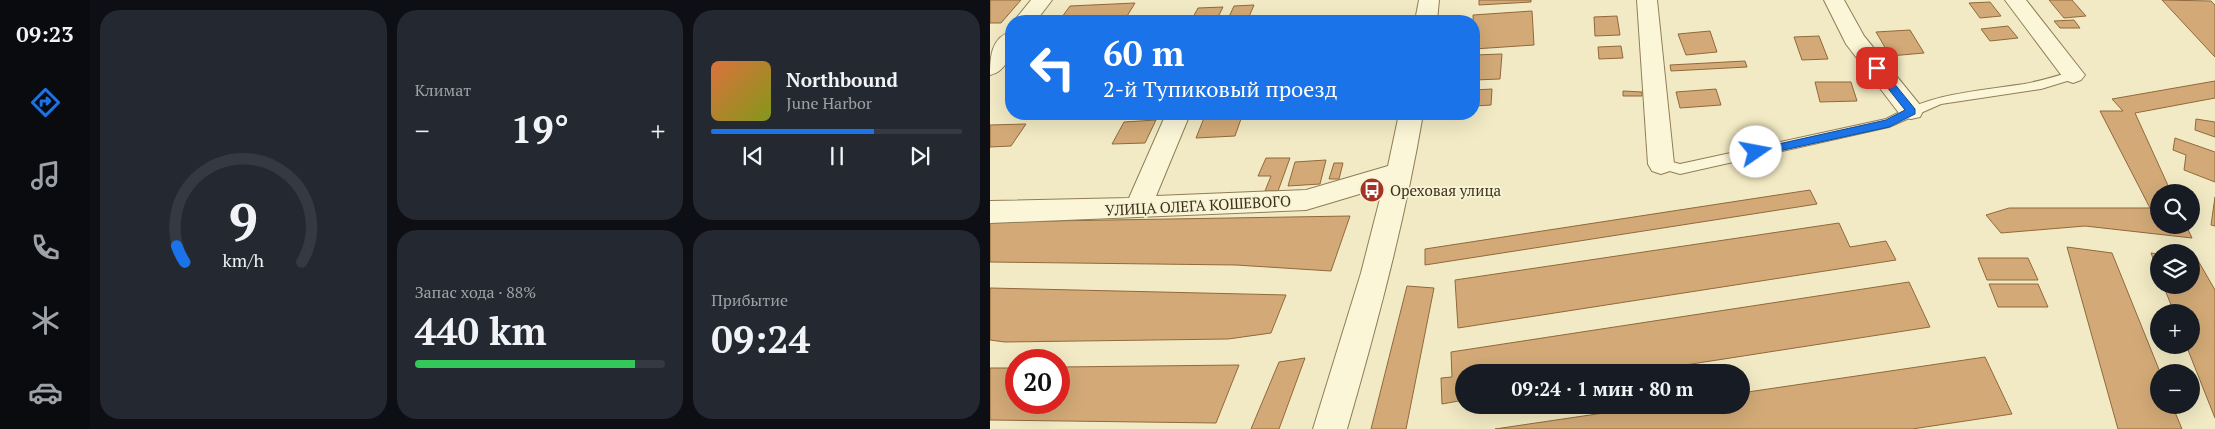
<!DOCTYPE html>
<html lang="ru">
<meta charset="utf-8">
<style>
body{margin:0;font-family:"PT Serif",serif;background:#242831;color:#f1f3f6;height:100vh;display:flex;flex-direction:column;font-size:19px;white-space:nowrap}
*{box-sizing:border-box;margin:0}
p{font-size:16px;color:#9ea1a6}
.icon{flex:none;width:28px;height:28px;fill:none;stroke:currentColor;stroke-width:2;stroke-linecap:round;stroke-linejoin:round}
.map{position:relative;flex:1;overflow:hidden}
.panel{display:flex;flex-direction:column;gap:10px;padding:10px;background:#0d0f14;width:900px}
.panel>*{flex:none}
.banner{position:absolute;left:15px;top:15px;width:475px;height:105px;border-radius:20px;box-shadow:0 5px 20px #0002;background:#1a73e8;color:#fff;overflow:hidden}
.buttons{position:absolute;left:1160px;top:184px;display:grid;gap:10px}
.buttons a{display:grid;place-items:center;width:50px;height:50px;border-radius:50%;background:#171b24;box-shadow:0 5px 20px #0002;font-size:25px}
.speed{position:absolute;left:15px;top:349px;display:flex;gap:10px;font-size:25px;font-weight:700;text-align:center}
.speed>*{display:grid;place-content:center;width:65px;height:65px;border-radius:50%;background:#171b24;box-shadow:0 5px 20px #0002;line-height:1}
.speed .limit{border:8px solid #d22;background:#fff;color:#111}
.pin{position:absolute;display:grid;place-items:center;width:42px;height:42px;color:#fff;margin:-21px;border-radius:10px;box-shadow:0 2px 8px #0006}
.me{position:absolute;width:55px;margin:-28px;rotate:78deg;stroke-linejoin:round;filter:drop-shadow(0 0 4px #0008)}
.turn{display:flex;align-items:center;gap:18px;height:105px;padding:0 15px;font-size:22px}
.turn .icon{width:65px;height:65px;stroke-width:2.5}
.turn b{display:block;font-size:35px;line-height:42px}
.big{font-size:38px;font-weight:800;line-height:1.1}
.panel .tile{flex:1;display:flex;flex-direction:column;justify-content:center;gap:8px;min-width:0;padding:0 18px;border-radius:20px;background:#242831}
.panel .dial{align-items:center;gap:0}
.dial svg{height:130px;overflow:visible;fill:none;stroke:#363941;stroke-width:7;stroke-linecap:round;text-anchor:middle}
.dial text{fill:#f1f3f6;stroke:none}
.song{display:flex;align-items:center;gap:15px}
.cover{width:60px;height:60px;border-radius:8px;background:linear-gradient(135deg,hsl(20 70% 55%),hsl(70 70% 35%))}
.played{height:5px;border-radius:2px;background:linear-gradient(90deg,#1a73e8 65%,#363941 65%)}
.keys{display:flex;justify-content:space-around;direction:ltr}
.heat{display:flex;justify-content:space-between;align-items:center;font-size:28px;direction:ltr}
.charge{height:8px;border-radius:4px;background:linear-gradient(90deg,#34c759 88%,#363941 0)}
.panel .tiles{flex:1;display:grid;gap:10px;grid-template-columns:repeat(3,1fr)}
.tile:first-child{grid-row:span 2}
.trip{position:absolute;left:465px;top:364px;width:295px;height:50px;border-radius:25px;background:#171b24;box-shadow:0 5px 20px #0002;font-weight:800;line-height:50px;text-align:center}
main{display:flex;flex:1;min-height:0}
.menu{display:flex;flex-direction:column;width:90px;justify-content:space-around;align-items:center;background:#090b0e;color:#9ea1a6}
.menu .icon{width:35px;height:35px}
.menu .selected{color:#1a73e8}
.menu b{font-size:22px;color:#f1f3f6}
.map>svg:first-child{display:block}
.building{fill:#d3aa77;stroke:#90693c}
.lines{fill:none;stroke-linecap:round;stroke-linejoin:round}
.lane-casing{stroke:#8f7d58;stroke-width:2}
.street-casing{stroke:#8f7d58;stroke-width:2}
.lane{fill:#fcf6d8;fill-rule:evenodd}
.street{fill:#fcf6d8;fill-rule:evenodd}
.route{fill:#1a73e8;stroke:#114b97}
.labels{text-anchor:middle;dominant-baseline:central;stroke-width:4;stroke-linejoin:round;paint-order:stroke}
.poi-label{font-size:15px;fill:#3d311e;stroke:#f8f3d4;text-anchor:start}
.street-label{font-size:15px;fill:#3d311e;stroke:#f8f3d4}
</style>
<main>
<nav class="menu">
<b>09:23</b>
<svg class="icon selected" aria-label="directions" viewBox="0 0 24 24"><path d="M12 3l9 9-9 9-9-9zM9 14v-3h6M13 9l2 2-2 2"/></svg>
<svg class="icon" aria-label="music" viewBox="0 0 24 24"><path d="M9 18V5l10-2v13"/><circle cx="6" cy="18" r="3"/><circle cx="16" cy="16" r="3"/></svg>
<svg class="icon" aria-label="phone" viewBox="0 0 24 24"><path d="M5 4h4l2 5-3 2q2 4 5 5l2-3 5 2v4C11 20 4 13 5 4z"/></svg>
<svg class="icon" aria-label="climate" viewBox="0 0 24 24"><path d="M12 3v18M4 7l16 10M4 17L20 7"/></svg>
<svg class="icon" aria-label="car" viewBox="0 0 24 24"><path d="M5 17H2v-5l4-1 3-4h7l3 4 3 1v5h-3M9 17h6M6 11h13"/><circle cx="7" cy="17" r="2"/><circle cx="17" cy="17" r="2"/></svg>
</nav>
<section class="panel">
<div class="tiles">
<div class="tile dial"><svg viewBox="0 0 100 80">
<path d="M14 69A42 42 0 1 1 86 69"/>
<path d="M14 69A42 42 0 0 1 9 59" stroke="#1a73e8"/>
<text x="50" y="56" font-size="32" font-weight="700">9</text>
<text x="50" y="72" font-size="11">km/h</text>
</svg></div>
<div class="tile"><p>Климат</p>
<div class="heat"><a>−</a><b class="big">19°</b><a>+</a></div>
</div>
<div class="tile">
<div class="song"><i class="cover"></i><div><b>Northbound</b><p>June Harbor</p></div></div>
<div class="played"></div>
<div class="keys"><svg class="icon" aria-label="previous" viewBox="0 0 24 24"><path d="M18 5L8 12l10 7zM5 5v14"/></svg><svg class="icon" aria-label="pause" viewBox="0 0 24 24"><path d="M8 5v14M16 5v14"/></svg><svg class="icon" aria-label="next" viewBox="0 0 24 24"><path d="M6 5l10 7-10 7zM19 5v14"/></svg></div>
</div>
<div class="tile"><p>Запас хода · 88%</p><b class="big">440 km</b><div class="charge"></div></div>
<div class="tile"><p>Прибытие</p><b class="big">09:24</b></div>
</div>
</section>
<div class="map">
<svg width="1225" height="429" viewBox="0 0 1225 429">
<rect width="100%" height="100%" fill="#f2eac4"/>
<g class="building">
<path d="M 0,0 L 31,0 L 11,23 L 0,23 Z"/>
<path d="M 489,0 L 541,0 L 541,2 L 489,5 Z"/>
<path d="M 1059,0 L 1082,0 L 1096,16 L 1074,18 Z"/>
<path d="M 1172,0 L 1221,1 L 1225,5 L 1225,57 Z"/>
<path d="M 1000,2 L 1011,16 L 990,18 L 979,3 Z"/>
<path d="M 145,3 L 134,21 L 69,21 L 80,6 Z"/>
<path d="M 264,5 L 258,19 L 238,19 L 244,6 Z"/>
<path d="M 233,7 L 226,21 L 201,21 L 208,8 Z"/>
<path d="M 542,11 L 544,45 L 484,49 L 483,15 Z"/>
<path d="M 627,16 L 630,35 L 605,36 L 604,17 Z"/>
<path d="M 1084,20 L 1090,28 L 1070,28 L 1064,21 Z"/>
<path d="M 1018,26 L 1028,38 L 1000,41 L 991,29 Z"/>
<path d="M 920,30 L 934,53 L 900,56 L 886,32 Z"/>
<path d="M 720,31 L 727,52 L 696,55 L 688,34 Z"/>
<path d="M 829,36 L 838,59 L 812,60 L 804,37 Z"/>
<path d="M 631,46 L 633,58 L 609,59 L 608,47 Z"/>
<path d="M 512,54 L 510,79 L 484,80 L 484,55 Z"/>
<path d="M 755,61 L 757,67 L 681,71 L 680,65 Z"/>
<path d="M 1225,81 L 1225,98 L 1145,113 L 1181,192 L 1169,192 L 1169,225 L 1196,225 L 1202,238 L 1095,226 L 1011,233 L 996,215 L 1019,208 L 1160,208 L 1110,111 L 1133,111 L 1122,99 Z"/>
<path d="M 825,82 L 861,82 L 867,101 L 830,102 Z"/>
<path d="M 502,89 L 501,105 L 484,106 L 484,90 Z"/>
<path d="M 726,89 L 731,105 L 690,108 L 686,92 Z"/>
<path d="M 633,91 L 652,92 L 652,96 L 633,96 Z"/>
<path d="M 252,116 L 245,136 L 206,138 L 214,118 Z"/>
<path d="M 1206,119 L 1225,122 L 1225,137 L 1205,130 Z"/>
<path d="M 166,120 L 155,143 L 122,144 L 134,122 Z"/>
<path d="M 36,124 L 21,146 L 0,147 L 0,125 Z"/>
<path d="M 1185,138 L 1225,152 L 1225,182 L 1194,170 L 1196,155 L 1183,150 Z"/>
<path d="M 276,158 L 300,158 L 288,191 L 275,191 L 281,176 L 268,176 Z"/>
<path d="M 336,160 L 330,184 L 298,186 L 305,162 Z"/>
<path d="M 344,163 L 353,163 L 349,179 L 339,179 Z"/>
<path d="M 820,190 L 827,204 L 435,265 L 435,249 Z"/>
<path d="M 1225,197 L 1225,226 L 1221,225 Z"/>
<path d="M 360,216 L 341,271 L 246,265 L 0,262 L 0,222 Z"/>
<path d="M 849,223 L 860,247 L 896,241 L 906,260 L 468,328 L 465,280 Z"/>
<path d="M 1077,247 L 1122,253 L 1170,372 L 1169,405 L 1182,405 L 1192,429 L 1128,429 Z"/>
<path d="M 1161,253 L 1169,254 L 1169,274 Z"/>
<path d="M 1201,256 L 1206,257 L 1225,290 L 1225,418 L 1196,345 L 1201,345 L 1201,312 L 1184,312 L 1173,285 L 1201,285 Z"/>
<path d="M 988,258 L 1038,258 L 1048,280 L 997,280 Z"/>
<path d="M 919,282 L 940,327 L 650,372 L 474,372 L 474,400 L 452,404 L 451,378 L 462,377 L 461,352 Z"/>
<path d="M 999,284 L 1048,284 L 1058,307 L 1008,307 Z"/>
<path d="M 417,286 L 444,288 L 416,429 L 381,429 Z"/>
<path d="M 0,288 L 296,295 L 281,333 L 238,339 L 15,342 L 0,340 Z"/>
<path d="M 995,357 L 1022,414 L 922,429 L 505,429 L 668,405 L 751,405 L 751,393 Z"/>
<path d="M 315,358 L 289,429 L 261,429 L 289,362 Z"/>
<path d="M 249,365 L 226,423 L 0,420 L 0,368 L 26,368 L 26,402 L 69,402 L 69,367 Z"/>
</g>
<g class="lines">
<defs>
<path id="lane" d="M 1083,71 L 1089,75 L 1087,78 L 1051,89 L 951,104 L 899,127 L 690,174 L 666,167 L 665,164 L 671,159 L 690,164 L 896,119 C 944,93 981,92 1034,84 C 1051,81 1067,76 1083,71 Z"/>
<g id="street">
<path d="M 41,0 L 62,0 L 46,21 L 24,21 Z"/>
<path d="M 429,0 L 449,0 L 447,21 L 425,21 Z"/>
<path d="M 647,0 L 667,0 L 684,164 L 680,171 L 671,174 L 662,171 L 658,164 Z"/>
<path d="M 834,0 L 854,0 L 874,36 L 930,105 L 933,111 L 930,117 L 921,119 L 912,117 L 856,44 Z"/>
<path d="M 1015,0 L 1036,0 L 1091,70 L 1095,75 L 1091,80 L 1083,83 L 1075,80 Z"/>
<path d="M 21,32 C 22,49 20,70 0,75 C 0,58 1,37 21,32 Z"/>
<path d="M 176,114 L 200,114 L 166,196 L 316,190 L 398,166 L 409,114 L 433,114 C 415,220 387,325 357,429 L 323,429 L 371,273 L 393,187 L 316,210 L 0,223 L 0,201 L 139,198 Z"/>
</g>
</defs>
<use href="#lane" class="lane-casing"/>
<use href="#street" class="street-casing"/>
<use href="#lane" class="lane"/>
<use href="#street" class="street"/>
</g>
<path class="route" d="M 887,65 L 890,66 L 925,109 L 925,114 L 899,127 L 766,156 L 762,155 L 762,150 L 766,149 L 896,120 L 915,110 L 882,68 Z"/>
<defs>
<symbol id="bus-disc" viewBox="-11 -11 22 22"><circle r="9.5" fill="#a33423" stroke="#f8f3d4"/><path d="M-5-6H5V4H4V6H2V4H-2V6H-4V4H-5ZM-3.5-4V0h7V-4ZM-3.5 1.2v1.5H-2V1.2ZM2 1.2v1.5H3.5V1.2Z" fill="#fff"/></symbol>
</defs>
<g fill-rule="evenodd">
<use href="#bus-disc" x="368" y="176" width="28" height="28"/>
</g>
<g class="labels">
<g class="poi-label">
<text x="400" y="190">Ореховая улица</text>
</g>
<g class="street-label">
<text transform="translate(208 205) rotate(-3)">УЛИЦА ОЛЕГА КОШЕВОГО</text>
</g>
</g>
</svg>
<div class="buttons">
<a><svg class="icon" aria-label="search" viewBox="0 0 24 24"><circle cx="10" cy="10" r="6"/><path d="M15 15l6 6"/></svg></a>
<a><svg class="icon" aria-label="layers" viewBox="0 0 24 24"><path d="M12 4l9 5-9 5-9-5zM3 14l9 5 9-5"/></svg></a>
<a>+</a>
<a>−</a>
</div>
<div class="speed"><div class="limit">20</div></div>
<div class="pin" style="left:887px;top:68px;background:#d93025"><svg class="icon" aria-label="arrive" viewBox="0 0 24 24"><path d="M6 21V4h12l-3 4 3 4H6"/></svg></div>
<svg class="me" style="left:766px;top:152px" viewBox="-20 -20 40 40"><circle r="19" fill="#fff"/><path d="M0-13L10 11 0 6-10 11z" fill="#1a73e8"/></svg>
<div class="trip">09:24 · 1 мин · 80 m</div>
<div class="banner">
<div class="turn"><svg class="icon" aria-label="left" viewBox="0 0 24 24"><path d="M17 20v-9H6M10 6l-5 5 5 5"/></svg><div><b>60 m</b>2-й Тупиковый проезд</div></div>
</div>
</div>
</main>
